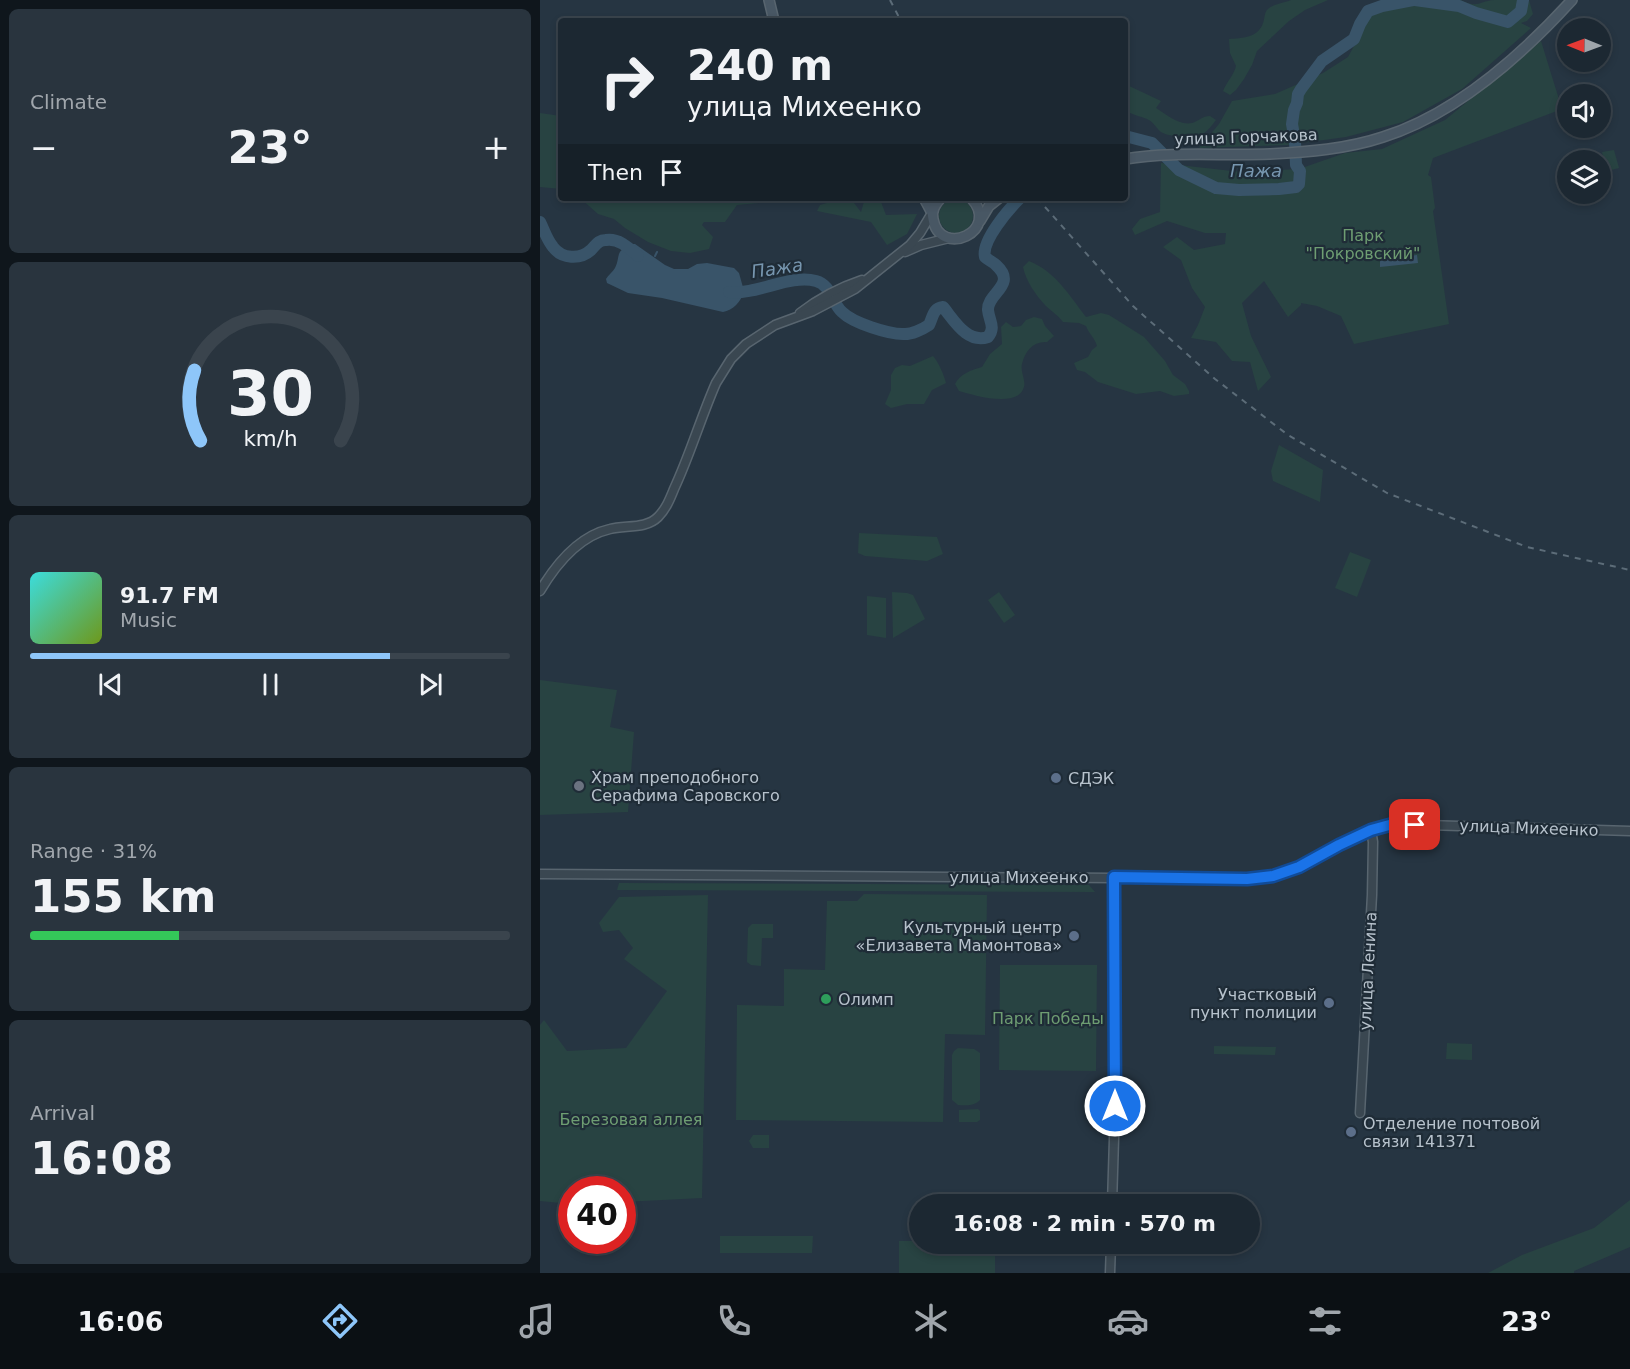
<!DOCTYPE html>
<meta charset="utf-8">
<style>
body{margin:0;font-family:"DejaVu Sans",sans-serif;background:#29343e;color:#f1f3f6;height:100vh;display:flex;flex-direction:column;font-size:22px;white-space:nowrap}
*{box-sizing:border-box;margin:0}
p{font-size:20px;color:#a0a6ac}
.icon{flex:none;width:33px;height:33px;fill:none;stroke:currentColor;stroke-width:2;stroke-linecap:round;stroke-linejoin:round}
.map{position:relative;flex:1;overflow:hidden}
.details{display:flex;flex-direction:column;gap:9px;padding:9px;background:#0f161c;width:540px}
.details>*{flex:none}
.hud{position:absolute;left:18px;top:18px;width:570px;height:183px;border-radius:6px;box-shadow:0 3px 9px #0003,0 0 0 2px #3a444d;background:#1c2832;color:#f1f3f6;overflow:hidden}
.needle{width:39px;rotate:271deg}
.fabs{position:absolute;left:1017px;top:18px;display:grid;gap:12px}
.fabs a{display:grid;place-items:center;width:54px;height:54px;border-radius:50%;background:#1c2832;box-shadow:0 3px 9px #0003,0 0 0 2px #3a444d;font-size:30px}
.speed{position:absolute;left:18px;top:1176px;display:flex;gap:12px;font-size:30px;font-weight:700;text-align:center}
.speed>*{display:grid;place-content:center;width:78px;height:78px;border-radius:50%;background:#1c2832;box-shadow:0 3px 9px #0003,0 0 0 2px #3a444d;line-height:1}
.speed .limit{border:9px solid #d22;background:#fff;color:#111}
.pin{position:absolute;display:grid;place-items:center;width:51px;height:51px;color:#fff;margin:-26px;border-radius:12px;box-shadow:0 3px 9px #0006}
.me{position:absolute;width:66px;margin:-33px;rotate:0deg;stroke-linejoin:round;filter:drop-shadow(0 0 4px #0008)}
.turn{display:flex;align-items:center;gap:21px;height:126px;padding:0 30px;font-size:27px}
.turn .icon{width:78px;height:78px;stroke-width:2.5}
.turn b{display:block;font-size:42px;line-height:51px}
.then{display:flex;align-items:center;height:57px;padding:0 30px;background:#0003;gap:12px;font-size:22px}
.big{font-size:45px;font-weight:800;line-height:1.1}
.details .tile{flex:1;display:flex;flex-direction:column;justify-content:center;gap:9px;min-width:0;padding:0 21px;border-radius:9px;background:#29343e}
.details .dial{align-items:center;gap:0}
.dial svg{height:156px;overflow:visible;fill:none;stroke:#3a444d;stroke-width:7;stroke-linecap:round;text-anchor:middle}
.dial text{fill:#f1f3f6;stroke:none}
.song{display:flex;align-items:center;gap:18px}
.cover{width:72px;height:72px;border-radius:9px;background:linear-gradient(135deg,hsl(180 70% 55%),hsl(80 70% 35%))}
.played{height:6px;border-radius:3px;background:linear-gradient(90deg,#8ec6f9 75%,#3a444d 75%)}
.keys{display:flex;justify-content:space-around;direction:ltr}
.heat{display:flex;justify-content:space-between;align-items:center;font-size:33px;direction:ltr}
.charge{height:9px;border-radius:4px;background:linear-gradient(90deg,#34c759 31%,#3a444d 0)}
.trip{position:absolute;left:369px;top:1194px;width:351px;height:60px;border-radius:30px;background:#1c2832;box-shadow:0 3px 9px #0003,0 0 0 2px #3a444d;font-weight:800;line-height:60px;text-align:center}
.dock{display:flex;height:96px;justify-content:space-around;align-items:center;background:#0b1014;color:#a0a6ac}
.dock .icon{width:42px;height:42px}
.dock .selected{color:#8ec6f9}
.dock b{font-size:27px;color:#f1f3f6}
main{display:flex;flex:1;min-height:0}
.map>svg:first-child{display:block}
.green{fill:#284342}
.water{fill:#395469}
.lines{fill:none;stroke-linecap:round;stroke-linejoin:round}
.stream{stroke:#395469;stroke-width:2}
.river{stroke:#395469;stroke-width:12}
.tertiary-casing{stroke:#58656f;stroke-width:11}
.secondary-casing{stroke:#58656f;stroke-width:12}
.tertiary{stroke:#3a4751;stroke-width:8}
.secondary{stroke:#485764;stroke-width:9}
.rail{stroke:#5c6c78;stroke-width:2;stroke-dasharray:6 6;stroke-linecap:butt}
.route-casing{stroke:#114b97;stroke-width:15}
.route{stroke:#1a73e8;stroke-width:10}
.service-dot{fill:#5c6f8a;stroke:#1f2c37;stroke-width:2}
.worship-dot{fill:#6b7280;stroke:#1f2c37;stroke-width:2}
.leisure-dot{fill:#2e9e5b;stroke:#1f2c37;stroke-width:2}
.labels{text-anchor:middle;dominant-baseline:central;stroke-width:4.5;stroke-linejoin:round;paint-order:stroke}
.street-label{font-size:16px;fill:#b7c2cc;stroke:#1f2c37}
.park-label{font-size:16px;fill:#6e9d72;stroke:#1f2c37}
.poi-label{font-size:16px;fill:#b7c2cc;stroke:#1f2c37;text-anchor:start}
.water-label{font-size:18px;font-style:italic;fill:#7796af;stroke:#1f2c37}
</style>
<main>
<section class="details">
<div class="tile"><p>Climate</p>
<div class="heat"><a>−</a><b class="big">23°</b><a>+</a></div>
</div>
<div class="tile dial"><svg viewBox="0 0 100 80">
<path d="M14 69A42 42 0 1 1 86 69"/>
<path d="M14 69A42 42 0 0 1 11 33" stroke="#8ec6f9"/>
<text x="50" y="56" font-size="32" font-weight="700">30</text>
<text x="50" y="72" font-size="11">km/h</text>
</svg></div>
<div class="tile">
<div class="song"><i class="cover"></i><div><b>91.7 FM</b><p>Music</p></div></div>
<div class="played"></div>
<div class="keys"><svg class="icon" aria-label="previous" viewBox="0 0 24 24"><path d="M18 5L8 12l10 7zM5 5v14"/></svg><svg class="icon" aria-label="pause" viewBox="0 0 24 24"><path d="M8 5v14M16 5v14"/></svg><svg class="icon" aria-label="next" viewBox="0 0 24 24"><path d="M6 5l10 7-10 7zM19 5v14"/></svg></div>
</div>
<div class="tile"><p>Range · 31%</p><b class="big">155 km</b><div class="charge"></div></div>
<div class="tile"><p>Arrival</p><b class="big">16:08</b></div>
</section>
<div class="map">
<svg width="1090" height="1273" viewBox="0 0 1090 1273">
<rect width="100%" height="100%" fill="#263542"/>
<g class="green">
<path d="M 751,0 L 788,0 L 765,10 L 749,21 L 717,51 L 712,65 L 704,79 L 696,90 L 690,95 L 683,91 C 687,81 694,75 696,66 L 690,53 L 689,39 C 702,38 718,38 723,23 C 725,18 724,12 728,9 C 733,4 744,3 751,0 Z"/>
<path d="M 845,0 L 921,0 C 937,9 940,1 954,0 C 966,0 977,0 989,0 L 993,14 L 987,21 L 981,23 L 991,28 L 922,89 L 863,122 L 806,137 L 747,145 L 659,148 L 679,124 L 692,101 L 735,94 L 783,73 L 808,57 L 832,13 L 844,11 L 842,4 Z"/>
<path d="M 1001,41 L 1022,109 L 893,158 L 888,175 L 891,177 L 895,208 L 893,211 L 909,324 L 814,344 L 801,316 L 777,306 L 761,303 L 761,305 L 748,317 L 724,281 L 702,303 L 711,336 L 731,377 L 718,391 L 710,362 L 692,361 L 676,342 L 651,338 L 658,325 L 665,307 L 652,288 L 641,260 L 623,247 L 637,237 L 654,250 L 685,244 L 686,233 L 665,233 L 627,221 L 595,235 L 592,229 L 600,219 L 620,212 L 621,163 L 701,172 L 759,169 L 805,153 L 842,149 L 905,120 Z"/>
<path d="M 585,84 L 621,101 L 616,108 C 626,114 639,126 652,123 C 659,121 662,116 670,116 L 676,120 C 665,135 658,140 640,137 C 634,136 626,135 621,132 C 616,128 614,122 607,119 C 600,116 592,115 585,110 Z"/>
<path d="M 0,113 L 21,116 L 21,189 L 0,187 Z"/>
<path d="M 1074,150 L 1079,168 L 1067,171 L 1062,152 Z"/>
<path d="M 40,198 L 144,198 L 146,200 L 153,198 L 228,198 L 228,202 L 197,205 L 185,222 L 164,222 L 162,225 L 173,237 L 169,249 L 150,253 L 131,251 L 108,242 L 85,228 L 74,219 L 58,214 Z"/>
<path d="M 304,198 L 313,198 L 314,203 L 321,212 L 325,198 L 343,198 L 341,202 L 346,215 L 377,214 L 367,234 L 347,245 L 331,222 L 277,211 L 280,205 Z"/>
<circle cx="416" cy="216" r="17"/>
<path d="M 489,261 C 516,272 529,295 546,317 L 561,313 L 569,315 L 604,337 L 625,361 L 633,375 L 645,384 L 649,391 L 649,394 L 634,396 L 620,391 L 596,394 L 558,382 L 545,372 L 537,370 L 534,363 L 548,357 L 552,350 L 557,346 C 555,338 549,334 546,326 L 539,323 L 523,322 C 518,315 511,311 505,305 C 495,294 486,281 483,267 Z"/>
<path d="M 494,317 L 502,319 L 505,326 L 514,336 L 507,342 C 493,341 485,351 482,364 C 480,372 486,380 484,387 C 478,409 433,395 419,391 L 415,384 C 420,374 431,370 442,367 L 450,354 L 462,344 L 461,327 L 466,322 L 473,327 L 481,326 L 486,320 Z"/>
<path d="M 393,356 C 399,363 404,375 406,383 L 392,390 L 384,404 L 367,404 L 351,408 L 345,404 L 351,390 L 351,375 L 355,368 L 362,365 L 370,366 Z"/>
<path d="M 739,445 L 783,470 L 780,502 L 733,481 L 731,471 Z"/>
<path d="M 319,533 L 397,537 L 403,554 L 387,561 L 325,556 L 318,553 Z"/>
<path d="M 810,552 L 831,560 L 817,597 L 795,588 Z"/>
<path d="M 352,592 L 367,593 L 373,595 L 385,619 L 353,638 Z"/>
<path d="M 459,592 L 475,615 L 464,623 L 448,600 Z"/>
<path d="M 327,596 L 346,598 L 346,638 L 327,635 Z"/>
<path d="M 0,680 L 77,690 L 70,727 L 94,732 L 88,812 L 0,815 Z"/>
<path d="M 79,883 L 549,885 L 555,892 L 77,890 Z"/>
<path d="M 324,894 L 447,895 L 445,1035 L 405,1034 L 403,1122 L 196,1120 L 197,1005 L 244,1006 L 244,969 L 285,970 L 287,901 L 317,901 Z"/>
<path d="M 168,895 L 162,1198 L 83,1202 L 82,1190 L 32,1190 L 31,1204 L 0,1201 L 0,1025 L 4,1020 L 27,1051 L 86,1048 L 127,991 L 84,959 L 93,948 L 79,930 L 63,932 L 59,923 L 79,897 Z"/>
<path d="M 212,924 L 233,924 L 233,938 L 222,938 L 221,966 L 211,965 L 207,962 L 208,928 Z"/>
<path d="M 460,965 L 557,965 L 556,1071 L 459,1070 Z"/>
<path d="M 907,1043 L 932,1044 L 932,1060 L 906,1059 Z"/>
<path d="M 674,1046 L 736,1047 L 735,1055 L 674,1054 Z"/>
<path d="M 418,1048 L 434,1049 L 440,1053 L 440,1100 C 433,1107 426,1105 418,1105 L 412,1100 L 412,1055 L 414,1051 Z"/>
<path d="M 438,1109 L 440,1111 L 440,1120 L 437,1122 L 419,1122 L 419,1110 Z"/>
<path d="M 213,1135 L 229,1135 L 229,1148 L 213,1148 L 209,1141 Z"/>
<path d="M 1090,1200 L 1090,1247 L 1034,1271 L 1034,1273 L 948,1273 L 982,1255 L 1054,1228 Z"/>
<path d="M 180,1236 L 273,1236 L 272,1253 L 180,1253 Z"/>
<path d="M 359,1241 L 379,1241 L 380,1244 L 455,1244 L 455,1273 L 359,1273 Z"/>
</g>
<g class="water">
<path d="M 91,244 L 95,244 L 125,265 L 134,269 L 148,269 L 157,264 L 167,263 L 194,268 L 199,273 L 204,291 C 201,302 193,310 183,312 L 122,298 L 88,293 L 67,283 L 66,279 C 68,275 73,272 75,268 C 81,256 74,252 91,244 Z"/>
<path d="M 877,255 L 878,263 L 840,267 L 840,260 Z"/>
</g>
<g class="lines">
<path class="stream" d="M 115,256 L 117,252"/>
<g class="river">
<path d="M 875,0 L 919,6 L 936,13 L 968,22 L 981,11 L 983,0"/>
<path d="M 585,136 L 612,143 L 639,170 L 676,188 L 699,190 L 739,189 L 756,187 L 759,184 L 760,171 L 756,165 L 755,141 L 752,124 L 754,110 L 757,103 L 758,94 L 761,89 L 782,61 L 814,39 L 820,24 L 828,11 L 842,6 L 873,0"/>
<path d="M 0,222 C 4,230 7,240 13,247 C 22,259 40,260 51,250 C 56,245 58,240 66,240 C 79,238 89,248 98,256"/>
<path d="M 189,292 C 217,295 250,274 276,281 C 291,285 292,303 302,312 C 313,323 348,334 363,334 C 371,335 383,329 389,325 C 393,317 393,308 403,307 C 414,320 427,344 448,337 C 456,327 449,321 448,310 C 447,293 478,285 456,265 C 453,262 448,260 445,257 C 441,241 469,209 480,198"/>
</g>
<defs>
<g id="tertiary">
<path d="M 365,252 L 381,245 L 409,238"/>
<path d="M 260,313 C 278,299 301,287 322,280"/>
<path d="M 0,591 C 16,564 39,536 70,529 C 86,525 106,529 118,517 C 126,509 130,499 134,489 C 150,455 161,417 176,383 L 191,359 L 206,344 L 235,325 L 273,311 L 315,289 L 370,245 L 380,233 L 392,213"/>
<path d="M 0,874 L 707,879 C 723,878 739,875 754,869 C 788,855 815,831 853,824 L 1090,831"/>
<path d="M 820,1113 L 832,895 L 833,842 L 831,830"/>
<path d="M 572,1204 L 575,1106 L 574,877"/>
<path d="M 570,1273 L 571,1244"/>
</g>
<g id="secondary">
<path d="M 229,0 L 234,21"/>
<path d="M 585,159 C 633,151 682,156 730,154 C 768,152 807,149 843,137 C 916,114 981,56 1032,0"/>
<path d="M 384,198 L 392,213"/>
<path d="M 401,198 C 395,204 391,211 393,219 C 400,259 462,231 431,198"/>
<path d="M 440,221 L 449,206 L 459,198"/>
</g>
</defs>
<use href="#tertiary" class="tertiary-casing"/>
<use href="#secondary" class="secondary-casing"/>
<use href="#tertiary" class="tertiary"/>
<use href="#secondary" class="secondary"/>
<g class="rail">
<path d="M 350,0 L 361,21"/>
<path d="M 497,198 L 593,306 L 675,379 L 748,435 L 847,493 L 987,547 L 1090,570"/>
</g>
</g>
<g class="lines">
<defs>
<path id="route" d="M 575,1106 L 574,877 L 707,879 L 733,876 L 759,867 L 799,845 L 831,830 L 853,824 L 875,825"/>
</defs>
<use href="#route" class="route-casing"/>
<use href="#route" class="route"/>
</g>
<g class="service-dot">
<circle cx="516" cy="778" r="6"/>
<circle cx="534" cy="936" r="6"/>
<circle cx="789" cy="1003" r="6"/>
<circle cx="811" cy="1132" r="6"/>
</g>
<circle class="worship-dot" cx="39" cy="786" r="6"/>
<circle class="leisure-dot" cx="286" cy="999" r="6"/>
<g class="labels">
<g class="street-label">
<text transform="translate(706 137) rotate(-2)">улица Горчакова</text>
<text transform="translate(989 828) rotate(2)">улица Михеенко</text>
<text x="479" y="877">улица Михеенко</text>
<text transform="translate(828 971) rotate(-87)">улица Ленина</text>
</g>
<g class="park-label">
<text x="823" y="235">Парк<tspan x="823" dy="18">"Покровский"</tspan></text>
<text x="508" y="1018">Парк Победы</text>
<text x="91" y="1119">Березовая аллея</text>
</g>
<g class="poi-label">
<text x="51" y="777">Храм преподобного<tspan x="51" dy="18">Серафима Саровского</tspan></text>
<text x="528" y="778">СДЭК</text>
<text x="522" y="927" text-anchor="end">Культурный центр<tspan x="522" dy="18">«Елизавета Мамонтова»</tspan></text>
<text x="777" y="994" text-anchor="end">Участковый<tspan x="777" dy="18">пункт полиции</tspan></text>
<text x="298" y="999">Олимп</text>
<text x="823" y="1123">Отделение почтовой<tspan x="823" dy="18">связи 141371</tspan></text>
</g>
<g class="water-label">
<text x="716" y="170">Пажа</text>
<text transform="translate(237 268) rotate(-8)">Пажа</text>
</g>
</g>
</svg>
<div class="fabs">
<a><svg class="needle" viewBox="-14 -14 28 28"><path d="M0-13l5 13h-10z" fill="#e53935"/><path d="M0 13l5-13h-10z" fill="#a0a6ac"/></svg></a>
<a><svg class="icon" aria-label="sound" viewBox="0 0 24 24"><path d="M4 9h4l5-4v14l-5-4H4zM17 9q2 3 0 6"/></svg></a>
<a><svg class="icon" aria-label="layers" viewBox="0 0 24 24"><path d="M12 4l9 5-9 5-9-5zM3 14l9 5 9-5"/></svg></a>
</div>
<div class="speed"><div class="limit">40</div></div>
<div class="pin" style="left:875px;top:825px;background:#d93025"><svg class="icon" aria-label="arrive" viewBox="0 0 24 24"><path d="M6 21V4h12l-3 4 3 4H6"/></svg></div>
<svg class="me" style="left:575px;top:1106px" viewBox="-20 -20 40 40"><circle r="17" fill="#1a73e8" stroke="#fff" stroke-width="3"/><path d="M0-11L8 9 0 5-8 9z" fill="#fff"/></svg>
<div class="trip">16:08 · 2 min · 570 m</div>
<div class="hud">
<div class="turn"><svg class="icon" aria-label="right" viewBox="0 0 24 24"><path d="M7 20v-9h11M14 6l5 5-5 5"/></svg><div><b>240 m</b>улица Михеенко</div></div>
<div class="then">Then<svg class="icon" aria-label="arrive" viewBox="0 0 24 24"><path d="M6 21V4h12l-3 4 3 4H6"/></svg></div>
</div>
</div>
</main>
<nav class="dock">
<b>16:06</b>
<svg class="icon selected" aria-label="directions" viewBox="0 0 24 24"><path d="M12 3l9 9-9 9-9-9zM9 14v-3h6M13 9l2 2-2 2"/></svg>
<svg class="icon" aria-label="music" viewBox="0 0 24 24"><path d="M9 18V5l10-2v13"/><circle cx="6" cy="18" r="3"/><circle cx="16" cy="16" r="3"/></svg>
<svg class="icon" aria-label="phone" viewBox="0 0 24 24"><path d="M5 4h4l2 5-3 2q2 4 5 5l2-3 5 2v4C11 20 4 13 5 4z"/></svg>
<svg class="icon" aria-label="climate" viewBox="0 0 24 24"><path d="M12 3v18M4 7l16 10M4 17L20 7"/></svg>
<svg class="icon" aria-label="car" viewBox="0 0 24 24"><path d="M5 17H2v-5l4-1 3-4h7l3 4 3 1v5h-3M9 17h6M6 11h13"/><circle cx="7" cy="17" r="2"/><circle cx="17" cy="17" r="2"/></svg>
<svg class="icon" aria-label="filters" viewBox="0 0 24 24"><path d="M4 7h16M4 17h16"/><circle cx="9" cy="7" r="2"/><circle cx="15" cy="17" r="2"/></svg>
<b>23°</b>
</nav>
